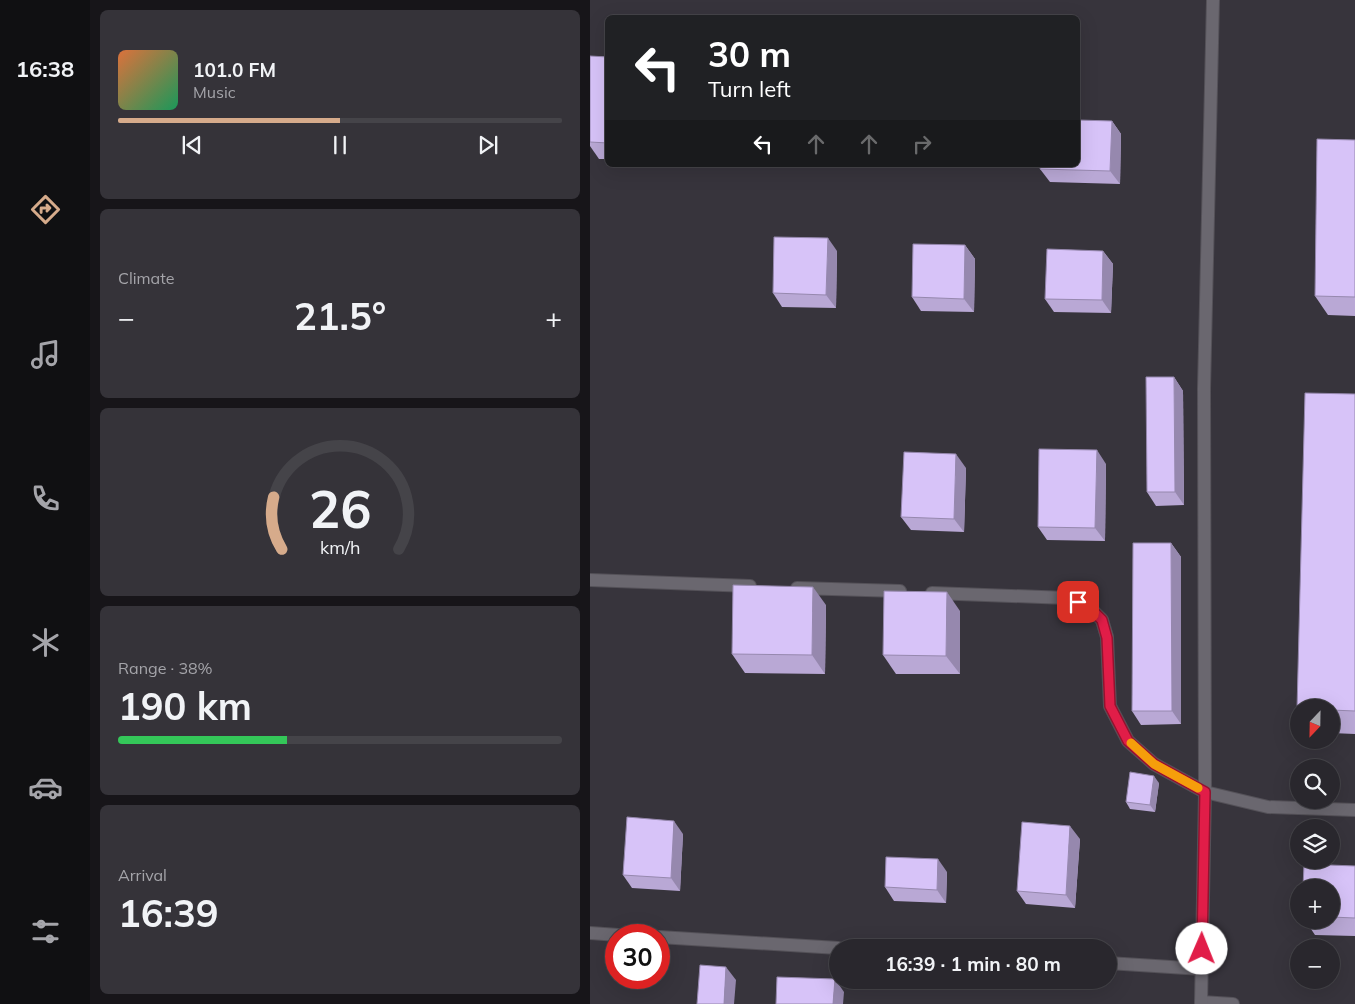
<!DOCTYPE html>
<meta charset="utf-8">
<style>
body{margin:0;font-family:Mulish,sans-serif;background:#353339;color:#f1f3f6;height:100vh;display:flex;flex-direction:column;font-size:19px;white-space:nowrap}
*{box-sizing:border-box;margin:0}
p{font-size:16px;color:#a5a5aa}
.icon{flex:none;width:28px;height:28px;fill:none;stroke:currentColor;stroke-width:2;stroke-linecap:round;stroke-linejoin:round}
.map{position:relative;flex:1;overflow:hidden}
.drawer{display:flex;flex-direction:column;gap:10px;padding:10px;background:#171519;width:500px}
.drawer>*{flex:none}
.banner{position:absolute;left:15px;top:15px;width:475px;height:152px;border-radius:8px;box-shadow:0 5px 20px #0002,0 0 0 1px #454449;background:#202124;color:#fff;overflow:hidden}
.needle{width:32px;rotate:202deg}
.controls{position:absolute;left:700px;top:699px;display:grid;gap:10px}
.controls a{display:grid;place-items:center;width:50px;height:50px;border-radius:50%;background:#29272d;box-shadow:0 5px 20px #0002,0 0 0 1px #454449;font-size:25px}
.speed{position:absolute;left:15px;top:924px;display:flex;gap:10px;font-size:25px;font-weight:700;text-align:center}
.speed>*{display:grid;place-content:center;width:65px;height:65px;border-radius:50%;background:#29272d;box-shadow:0 5px 20px #0002,0 0 0 1px #454449;line-height:1}
.speed .limit{border:8px solid #d22;background:#fff;color:#111}
.pin{position:absolute;display:grid;place-items:center;width:42px;height:42px;color:#fff;margin:-21px;border-radius:10px;box-shadow:0 2px 8px #0006}
.me{position:absolute;width:55px;margin:-28px;rotate:1deg;stroke-linejoin:round;filter:drop-shadow(0 0 4px #0008)}
.turn{display:flex;align-items:center;gap:18px;height:105px;padding:0 20px;font-size:22px}
.turn .icon{width:65px;height:65px;stroke-width:2.5}
.turn b{display:block;font-size:35px;line-height:42px}
.lanes{display:flex;align-items:center;height:48px;padding:0 20px;background:#0003;justify-content:center;gap:25px;direction:ltr}
.lanes .off{opacity:.35}
.big{font-size:38px;font-weight:700;line-height:1.1}
.drawer .card{flex:1;display:flex;flex-direction:column;justify-content:center;gap:8px;min-width:0;padding:0 18px;border-radius:8px;background:#353339}
.drawer .dial{align-items:center;gap:0}
.dial svg{height:130px;overflow:visible;fill:none;stroke:#454449;stroke-width:7;stroke-linecap:round;text-anchor:middle}
.dial text{fill:#f1f3f6;stroke:none}
.song{display:flex;align-items:center;gap:15px}
.cover{width:60px;height:60px;border-radius:8px;background:linear-gradient(135deg,hsl(20 70% 55%),hsl(150 70% 35%))}
.played{height:5px;border-radius:2px;background:linear-gradient(90deg,#d6ab8b 50%,#454449 50%)}
.keys{display:flex;justify-content:space-around;direction:ltr}
.heat{display:flex;justify-content:space-between;align-items:center;font-size:28px;direction:ltr}
.charge{height:8px;border-radius:4px;background:linear-gradient(90deg,#34c759 38%,#454449 0)}
.trip{position:absolute;left:239px;top:939px;width:288px;height:50px;border-radius:25px;background:#29272d;box-shadow:0 5px 20px #0002,0 0 0 1px #454449;font-weight:700;line-height:50px;text-align:center}
main{display:flex;flex:1;min-height:0}
.dock{display:flex;flex-direction:column;width:90px;justify-content:space-around;align-items:center;background:#101012;color:#a5a5aa}
.dock .icon{width:35px;height:35px}
.dock .selected{color:#d6ab8b}
.dock b{font-size:22px;color:#f1f3f6}
.map>svg:first-child{display:block}
.lines{fill:none;stroke-linecap:round;stroke-linejoin:round}
.minor-casing{stroke:#545158;stroke-width:14}
.minor{stroke:#6a676f;stroke-width:12}
.wall{fill:#b9a8d5}
.shaded-wall{fill:#9688ae}
.building{fill:#d7c3f8;stroke:#9688ae}
.route-casing{stroke:#92132f;stroke-width:12}
.route{stroke:#e11d48;stroke-width:9}
.slow{stroke:#f59e0b;stroke-width:9}
</style>
<main>
<nav class="dock">
<b>16:38</b>
<svg class="icon selected" aria-label="directions" viewBox="0 0 24 24"><path d="M12 3l9 9-9 9-9-9zM9 14v-3h6M13 9l2 2-2 2"/></svg>
<svg class="icon" aria-label="music" viewBox="0 0 24 24"><path d="M9 18V5l10-2v13"/><circle cx="6" cy="18" r="3"/><circle cx="16" cy="16" r="3"/></svg>
<svg class="icon" aria-label="phone" viewBox="0 0 24 24"><path d="M5 4h4l2 5-3 2q2 4 5 5l2-3 5 2v4C11 20 4 13 5 4z"/></svg>
<svg class="icon" aria-label="climate" viewBox="0 0 24 24"><path d="M12 3v18M4 7l16 10M4 17L20 7"/></svg>
<svg class="icon" aria-label="car" viewBox="0 0 24 24"><path d="M5 17H2v-5l4-1 3-4h7l3 4 3 1v5h-3M9 17h6M6 11h13"/><circle cx="7" cy="17" r="2"/><circle cx="17" cy="17" r="2"/></svg>
<svg class="icon" aria-label="filters" viewBox="0 0 24 24"><path d="M4 7h16M4 17h16"/><circle cx="9" cy="7" r="2"/><circle cx="15" cy="17" r="2"/></svg>
</nav>
<section class="drawer">
<div class="card">
<div class="song"><i class="cover"></i><div><b>101.0 FM</b><p>Music</p></div></div>
<div class="played"></div>
<div class="keys"><svg class="icon" aria-label="previous" viewBox="0 0 24 24"><path d="M18 5L8 12l10 7zM5 5v14"/></svg><svg class="icon" aria-label="pause" viewBox="0 0 24 24"><path d="M8 5v14M16 5v14"/></svg><svg class="icon" aria-label="next" viewBox="0 0 24 24"><path d="M6 5l10 7-10 7zM19 5v14"/></svg></div>
</div>
<div class="card"><p>Climate</p>
<div class="heat"><a>−</a><b class="big">21.5°</b><a>+</a></div>
</div>
<div class="card dial"><svg viewBox="0 0 100 80">
<path d="M14 69A42 42 0 1 1 86 69"/>
<path d="M14 69A42 42 0 0 1 9 37" stroke="#d6ab8b"/>
<text x="50" y="56" font-size="32" font-weight="700">26</text>
<text x="50" y="72" font-size="11">km/h</text>
</svg></div>
<div class="card"><p>Range · 38%</p><b class="big">190 km</b><div class="charge"></div></div>
<div class="card"><p>Arrival</p><b class="big">16:39</b></div>
</section>
<div class="map">
<svg width="765" height="1004" viewBox="0 0 765 1004">
<rect width="100%" height="100%" fill="#37343c"/>
<g class="lines">
<defs>
<g id="minor">
<path d="M 0,580 L 160,586"/>
<path d="M 207,588 L 310,591"/>
<path d="M 342,593 L 477,598 L 499,607 L 512,620 L 517,637 L 520,706 L 538,741 L 564,764 L 615,792 L 678,807 L 765,810"/>
<path d="M 0,933 L 28,935"/>
<path d="M 69,937 L 248,948"/>
<path d="M 518,963 L 612,969"/>
<path d="M 611,1002 L 643,1004"/>
<path d="M 611,1004 L 615,792 L 614,389 L 623,0"/>
</g>
</defs>
<use href="#minor" class="minor-casing"/>
<use href="#minor" class="minor"/>
</g>
<g class="wall">
<path d="M 0,56 L 18,57 L 18,159 L 9,159 L 0,146 Z"/>
<path d="M 522,121 L 531,134 L 530,184 L 460,182 L 450,169 Z"/>
<path d="M 765,140 L 765,316 L 738,315 L 725,296 Z"/>
<path d="M 375,245 L 385,259 L 384,312 L 331,311 L 322,297 Z"/>
<path d="M 247,251 L 246,308 L 192,307 L 183,293 Z"/>
<path d="M 513,251 L 523,264 L 521,313 L 464,312 L 455,299 Z"/>
<path d="M 584,377 L 593,391 L 594,505 L 566,506 L 557,492 Z"/>
<path d="M 765,394 L 765,734 L 741,733 L 741,708 L 709,708 L 709,712 L 707,709 Z"/>
<path d="M 516,464 L 515,541 L 457,540 L 448,527 Z"/>
<path d="M 376,468 L 374,532 L 321,530 L 311,517 Z"/>
<path d="M 581,543 L 591,557 L 591,724 L 551,725 L 542,711 Z"/>
<path d="M 236,605 L 235,674 L 155,673 L 142,654 Z"/>
<path d="M 370,611 L 370,674 L 306,674 L 293,655 Z"/>
<path d="M 569,783 L 565,812 L 540,809 L 536,802 Z"/>
<path d="M 93,834 L 90,891 L 42,888 L 33,875 Z"/>
<path d="M 490,839 L 485,908 L 436,904 L 427,891 Z"/>
<path d="M 765,866 L 765,936 L 725,935 L 715,920 L 741,920 L 741,888 Z"/>
<path d="M 357,872 L 356,903 L 304,901 L 295,887 Z"/>
</g>
<g class="shaded-wall">
<path d="M 522,121 L 531,134 L 530,184 L 520,171 Z"/>
<path d="M 238,238 L 247,251 L 246,308 L 236,295 Z"/>
<path d="M 375,245 L 385,259 L 384,312 L 374,299 Z"/>
<path d="M 513,251 L 523,264 L 521,313 L 512,300 Z"/>
<path d="M 584,377 L 593,391 L 594,505 L 585,492 Z"/>
<path d="M 507,450 L 516,464 L 515,541 L 505,528 Z"/>
<path d="M 366,454 L 376,468 L 374,532 L 364,519 Z"/>
<path d="M 581,543 L 591,557 L 591,724 L 582,711 Z"/>
<path d="M 223,587 L 236,605 L 235,674 L 222,655 Z"/>
<path d="M 357,592 L 370,611 L 370,674 L 356,656 Z"/>
<path d="M 564,776 L 569,783 L 565,812 L 560,805 Z"/>
<path d="M 84,821 L 93,834 L 90,891 L 81,878 Z"/>
<path d="M 480,826 L 490,839 L 485,908 L 476,895 Z"/>
<path d="M 348,859 L 357,872 L 356,903 L 347,890 Z"/>
<path d="M 136,967 L 146,980 L 144,1004 L 134,1004 Z"/>
<path d="M 245,979 L 254,992 L 253,1004 L 243,1004 Z"/>
</g>
<g class="building">
<path d="M 0,56 L 18,57 L 18,143 L 0,142 Z"/>
<path d="M 488,120 L 522,121 L 520,171 L 450,169 L 451,165 L 488,165 Z"/>
<path d="M 727,139 L 765,140 L 765,297 L 725,296 Z"/>
<path d="M 184,237 L 238,238 L 236,295 L 183,293 Z"/>
<path d="M 323,244 L 375,245 L 374,299 L 322,297 Z"/>
<path d="M 457,249 L 513,251 L 512,300 L 455,299 Z"/>
<path d="M 556,377 L 584,377 L 585,492 L 557,492 Z"/>
<path d="M 715,393 L 765,394 L 765,711 L 741,710 L 741,708 L 709,708 L 709,709 L 707,709 Z"/>
<path d="M 449,449 L 507,450 L 505,528 L 448,527 Z"/>
<path d="M 314,452 L 366,454 L 364,519 L 311,517 Z"/>
<path d="M 543,543 L 581,543 L 582,711 L 542,711 Z"/>
<path d="M 143,585 L 223,587 L 222,655 L 142,654 Z"/>
<path d="M 294,591 L 357,592 L 356,656 L 293,655 Z"/>
<path d="M 540,772 L 564,776 L 560,805 L 536,802 Z"/>
<path d="M 37,817 L 84,821 L 81,878 L 33,875 Z"/>
<path d="M 432,822 L 480,826 L 476,895 L 427,891 Z"/>
<path d="M 296,857 L 348,859 L 347,890 L 295,887 Z"/>
<path d="M 714,864 L 765,866 L 765,918 L 741,917 L 741,888 L 713,888 Z"/>
<path d="M 110,965 L 136,967 L 134,1004 L 107,1004 Z"/>
<path d="M 187,977 L 245,979 L 243,1004 L 186,1004 Z"/>
</g>
<g class="lines">
<defs>
<path id="route" d="M 488,602 L 499,607 L 512,620 L 517,638 L 520,706 L 538,741 L 564,764 L 615,792 L 612,949"/>
</defs>
<use href="#route" class="route-casing"/>
<use href="#route" class="route"/>
<path class="slow" d="M 541,743 L 564,764 L 608,788"/>
</g>
</svg>
<div class="controls">
<a><svg class="needle" viewBox="-14 -14 28 28"><path d="M0-13l5 13h-10z" fill="#e53935"/><path d="M0 13l5-13h-10z" fill="#a5a5aa"/></svg></a>
<a><svg class="icon" aria-label="search" viewBox="0 0 24 24"><circle cx="10" cy="10" r="6"/><path d="M15 15l6 6"/></svg></a>
<a><svg class="icon" aria-label="layers" viewBox="0 0 24 24"><path d="M12 4l9 5-9 5-9-5zM3 14l9 5 9-5"/></svg></a>
<a>+</a>
<a>−</a>
</div>
<div class="speed"><div class="limit">30</div></div>
<div class="pin" style="left:488px;top:602px;background:#d93025"><svg class="icon" aria-label="arrive" viewBox="0 0 24 24"><path d="M6 21V4h12l-3 4 3 4H6"/></svg></div>
<svg class="me" style="left:612px;top:949px" viewBox="-20 -20 40 40"><circle r="19" fill="#fff"/><path d="M0-13L10 11 0 6-10 11z" fill="#e11d48"/></svg>
<div class="trip">16:39 · 1 min · 80 m</div>
<div class="banner">
<div class="turn"><svg class="icon" aria-label="left" viewBox="0 0 24 24"><path d="M17 20v-9H6M10 6l-5 5 5 5"/></svg><div><b>30 m</b>Turn left</div></div>
<div class="lanes"><svg class="icon" aria-label="left" viewBox="0 0 24 24"><path d="M17 20v-9H6M10 6l-5 5 5 5"/></svg><svg class="icon off" aria-label="ahead" viewBox="0 0 24 24"><path d="M12 20V5M6 11l6-6 6 6"/></svg><svg class="icon off" aria-label="ahead" viewBox="0 0 24 24"><path d="M12 20V5M6 11l6-6 6 6"/></svg><svg class="icon off" aria-label="right" viewBox="0 0 24 24"><path d="M7 20v-9h11M14 6l5 5-5 5"/></svg></div>
</div>
</div>
</main>
